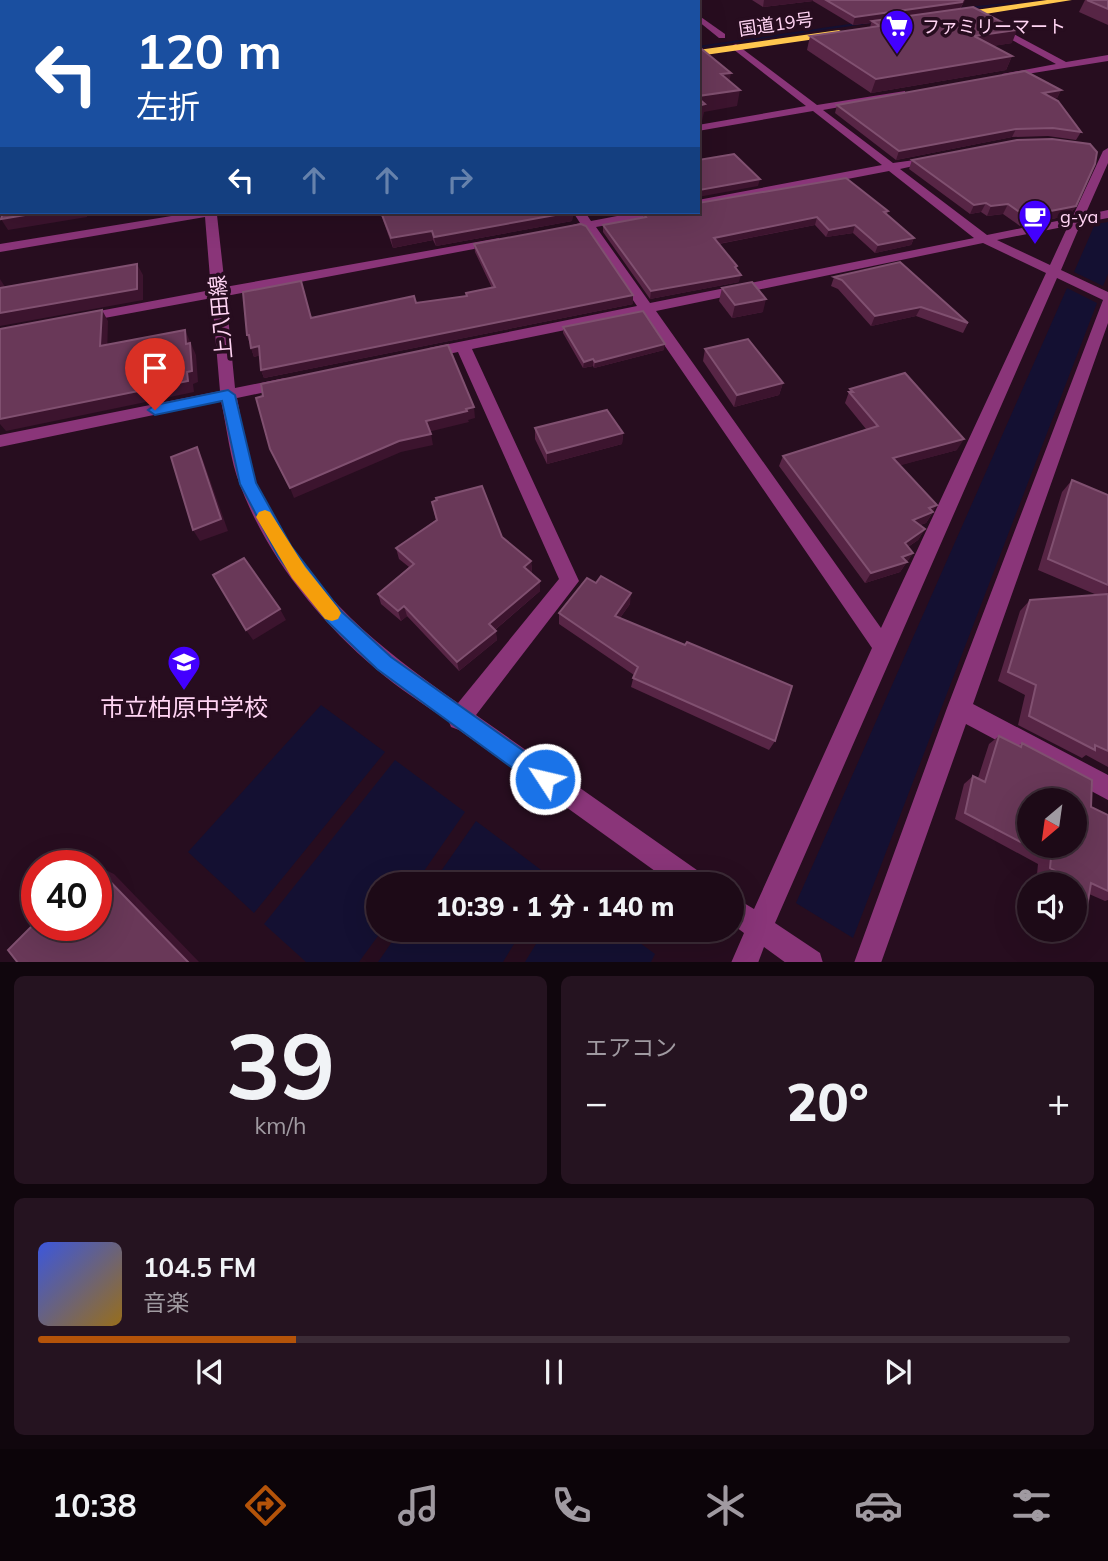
<!DOCTYPE html>
<html lang="ja">
<meta charset="utf-8">
<style>
body{margin:0;font-family:Mulish,"Noto Sans JP",sans-serif;background:#251320;color:#f1f3f6;height:100vh;display:flex;flex-direction:column;font-size:26px;white-space:nowrap}
*{box-sizing:border-box;margin:0}
p{font-size:23px;color:#a09aa1}
.icon{flex:none;width:38px;height:38px;fill:none;stroke:currentColor;stroke-width:2;stroke-linecap:round;stroke-linejoin:round}
.map{position:relative;height:962px;overflow:hidden}
.drawer{display:flex;flex-direction:column;gap:14px;padding:14px;background:#10060d;flex:1}
.drawer>*{flex:none}
.top-card{position:absolute;left:0px;top:0px;width:700px;height:214px;box-shadow:0 7px 28px #0002,0 0 0 2px #3b2b36;background:#1a4fa0;color:#fff;overflow:hidden}
.needle{width:46px;rotate:209deg}
.controls{position:absolute;left:1017px;top:788px;display:grid;gap:14px}
.controls a{display:grid;place-items:center;width:70px;height:70px;border-radius:50%;background:#1d0a17;box-shadow:0 7px 28px #0002,0 0 0 2px #3b2b36;font-size:35px}
.speed{position:absolute;left:21px;top:850px;display:flex;gap:14px;font-size:35px;font-weight:700;text-align:center}
.speed>*{display:grid;place-content:center;width:91px;height:91px;border-radius:50%;background:#1d0a17;box-shadow:0 7px 28px #0002,0 0 0 2px #3b2b36;line-height:1}
.speed .limit{border:10px solid #d22;background:#fff;color:#111}
.pin{position:absolute;display:grid;place-items:center;width:60px;height:60px;color:#fff;margin:-72px -30px;border-radius:50% 50% 50% 0;rotate:-45deg;box-shadow:0 0 7px #0007}
.pin .icon{rotate:45deg}
.me{position:absolute;width:77px;margin:-38px;rotate:305deg;stroke-linejoin:round;filter:drop-shadow(0 0 5px #0008)}
.turn{display:flex;align-items:center;gap:24px;height:147px;padding:0 21px;font-size:32px}
.turn .icon{width:91px;height:91px;stroke-width:2.5}
.turn b{display:block;font-size:49px;line-height:60px}
.lanes{display:flex;align-items:center;height:66px;padding:0 21px;background:#0003;justify-content:center;gap:35px;direction:ltr}
.lanes .off{opacity:.35}
.big{font-size:52px;font-weight:800;line-height:1.1}
.drawer .tile{flex:1;display:flex;flex-direction:column;justify-content:center;gap:10px;min-width:0;padding:0 24px;border-radius:10px;background:#251320}
.drawer .dial{align-items:center;gap:0}
.dial b{font-size:91px;line-height:1}
.song{display:flex;align-items:center;gap:21px}
.cover{width:84px;height:84px;border-radius:10px;background:linear-gradient(135deg,hsl(230 70% 55%),hsl(40 70% 35%))}
.played{height:7px;border-radius:4px;background:linear-gradient(90deg,#b45309 25%,#3b2b36 25%)}
.keys{display:flex;justify-content:space-around;direction:ltr}
.heat{display:flex;justify-content:space-between;align-items:center;font-size:38px;direction:ltr}
.drawer .tiles{flex:1;display:grid;gap:14px;grid-template-columns:1fr 1fr}
.tile:last-child{grid-column:span 2}
.trip{position:absolute;left:366px;top:872px;width:378px;height:70px;border-radius:35px;background:#1d0a17;box-shadow:0 7px 28px #0002,0 0 0 2px #3b2b36;font-weight:800;line-height:70px;text-align:center}
.dock{display:flex;height:112px;justify-content:space-around;align-items:center;background:#0c0409;color:#a09aa1}
.dock .icon{width:49px;height:49px}
.dock .current{color:#b45309}
.dock b{font-size:32px;color:#f1f3f6}
.map>svg:first-child{display:block}
.green{fill:#141032}
.lines{fill:none;stroke-linecap:round;stroke-linejoin:round}
.minor{fill:#8a3579;fill-rule:evenodd}
.highway{fill:#ffc74f;fill-rule:evenodd}
.wall{fill:#572545}
.shaded-wall{fill:#3c142e}
.building{fill:#693858;stroke:#805070;stroke-width:2;fill-rule:evenodd}
.route{fill:#1a73e8;stroke:#114b97;stroke-width:2}
.slow{fill:#f59e0b}
.labels{text-anchor:middle;dominant-baseline:central;stroke-width:7;stroke-linejoin:round;paint-order:stroke}
.far-street-label{font-size:18px;fill:#ffd4f3;stroke:#270d1f}
.far-poi-label{font-size:18px;fill:#ffd4f3;stroke:#270d1f;text-anchor:start}
.street-label{font-size:21px;fill:#ffd4f3;stroke:#270d1f}
.near-poi-label{font-size:24px;fill:#ffd4f3;stroke:#270d1f}
</style>
<div class="map">
<svg width="1108" height="963" viewBox="0 0 1108 963">
<rect width="100%" height="100%" fill="#270d1f"/>
<g class="green">
<path d="M 1034,0 L 698,48 L 698,46 L 959,8 Z"/>
<path d="M 1108,222 L 1108,274 L 1103,286 L 1074,272 L 1095,224 Z"/>
<path d="M 1067,288 L 1097,303 L 853,938 L 796,903 Z"/>
<path d="M 321,705 L 385,752 L 254,913 L 188,852 Z"/>
<path d="M 395,760 L 465,812 L 415,884 L 378,884 L 378,929 L 383,929 L 359,962 L 306,962 L 264,924 Z"/>
<path d="M 476,821 L 553,879 L 551,884 L 432,884 Z"/>
<path d="M 401,929 L 523,929 L 503,962 L 378,962 Z"/>
<path d="M 545,929 L 621,929 L 655,954 L 651,962 L 525,962 Z"/>
</g>
<g class="lines">
<g class="minor">
<path d="M 189,0 L 197,0 L 198,2 L 190,2 Z"/>
<path d="M 577,0 L 597,0 L 575,2 Z"/>
<path d="M 672,0 L 680,0 L 682,2 L 673,2 Z"/>
<path d="M 698,15 L 725,34 L 725,38 L 719,38 L 698,21 Z"/>
<path d="M 995,24 L 1066,62 L 1108,55 L 1108,61 L 1002,78 L 1002,74 L 1056,64 L 992,29 Z"/>
<path d="M 736,44 L 817,105 L 905,91 L 905,95 L 902,96 L 823,110 L 893,163 L 936,157 L 936,161 L 900,169 L 987,235 L 1072,218 L 1103,151 L 1108,148 L 1108,163 L 1085,215 L 1108,210 L 1108,218 L 1081,223 L 1061,270 L 1108,292 L 1108,323 L 973,704 L 1108,775 L 1108,800 L 966,724 L 881,963 L 854,963 L 947,708 L 1103,300 L 1057,278 L 775,923 L 820,953 L 823,963 L 786,963 L 764,947 L 758,963 L 731,963 L 744,933 L 732,924 L 732,896 L 754,909 L 872,648 L 643,314 L 472,349 L 579,581 L 476,715 L 704,875 L 708,884 L 673,884 L 459,730 L 451,727 L 449,722 C 425,705 398,688 376,669 C 318,620 267,556 240,485 C 230,460 227,428 221,401 L 0,447 L 0,435 L 220,391 L 212,298 L 83,322 L 76,318 L 83,314 L 211,290 L 205,217 L 0,252 L 0,244 L 196,212 L 222,212 L 217,215 L 225,287 L 499,238 L 501,241 L 495,245 L 226,296 L 235,388 L 285,378 L 293,383 L 285,388 L 237,398 C 243,426 246,460 258,486 C 303,587 371,642 458,703 L 559,579 L 458,352 L 429,358 L 422,353 L 429,348 L 637,306 L 585,229 L 561,234 L 555,230 L 580,223 L 573,212 L 585,212 L 591,221 L 638,212 L 662,212 L 656,216 L 596,227 L 650,303 L 974,238 L 889,171 L 698,208 L 698,200 L 882,165 L 813,111 L 698,131 L 698,125 L 806,106 L 733,49 L 733,45 ZM 1068,226 L 1050,265 L 997,240 ZM 983,243 L 1046,273 L 881,628 L 656,311 Z"/>
</g>
<g class="highway">
<path d="M 1047,0 L 1072,0 L 954,19 L 949,16 L 954,13 Z"/>
<path d="M 839,30 L 844,33 L 843,35 L 698,56 L 698,50 Z"/>
<path d="M 2,134 L 2,142 L 0,143 L 0,135 Z"/>
<path d="M 2,151 L 2,160 L 0,160 L 0,152 Z"/>
</g>
</g>
<g class="wall">
<path d="M 752,0 L 965,0 L 960,9 L 1012,43 L 992,46 L 1012,56 L 1006,70 L 871,93 L 807,50 L 810,36 L 870,28 L 871,23 L 853,25 L 813,1 L 763,7 Z"/>
<path d="M 1085,0 L 1108,0 L 1108,25 L 1079,12 Z"/>
<path d="M 1061,90 L 1057,98 L 1053,99 L 1081,132 L 1076,140 L 1048,136 L 1012,137 L 896,160 L 835,113 L 837,105 Z"/>
<path d="M 912,160 L 1076,206 L 1070,215 L 1020,226 L 1003,214 L 987,216 L 981,212 L 970,214 L 909,169 Z"/>
<path d="M 888,211 L 887,214 L 914,238 L 911,245 L 875,253 L 853,233 L 826,237 L 815,225 L 719,244 L 737,269 L 739,282 L 650,299 L 603,232 L 603,225 L 643,218 L 644,214 Z"/>
<path d="M 380,212 L 573,212 L 572,221 L 436,246 L 433,240 L 393,248 Z"/>
<path d="M 474,244 L 633,304 L 264,378 L 261,370 L 260,355 L 254,357 L 247,335 L 311,318 L 466,296 L 466,293 L 492,288 L 475,252 Z"/>
<path d="M 834,277 L 968,323 L 963,333 L 916,316 L 871,326 L 838,289 L 831,286 Z"/>
<path d="M 722,288 L 763,312 L 732,318 L 719,301 Z"/>
<path d="M 563,327 L 664,350 L 594,368 L 593,366 L 583,368 L 563,333 Z"/>
<path d="M 705,349 L 783,383 L 779,395 L 734,407 L 703,361 Z"/>
<path d="M 850,389 L 957,450 L 900,465 L 933,512 L 926,523 L 920,525 L 925,529 L 918,540 L 908,547 L 913,553 L 900,572 L 865,583 L 779,466 L 783,456 L 866,429 L 845,403 Z"/>
<path d="M 535,428 L 623,433 L 622,444 L 547,464 L 535,439 Z"/>
<path d="M 1072,480 L 1108,495 L 1108,767 L 1086,755 L 1082,758 L 1018,725 L 1025,695 L 998,681 L 1020,611 L 1030,600 L 1097,595 L 1038,570 L 1062,492 Z"/>
<path d="M 432,502 L 502,537 L 531,561 L 532,572 L 531,573 L 540,591 L 495,630 L 497,640 L 459,671 L 407,616 L 401,621 L 381,604 L 378,594 L 409,567 L 399,559 L 396,548 L 436,520 Z"/>
<path d="M 630,604 L 620,618 L 775,741 L 769,750 L 631,687 L 634,675 L 559,624 L 559,613 Z"/>
<path d="M 999,736 L 1018,746 L 1022,743 L 1091,807 L 1108,815 L 1108,900 L 1105,901 L 1089,894 L 1074,884 L 1043,884 L 1044,878 L 1037,874 L 1038,864 L 955,819 L 964,784 L 973,776 L 978,778 L 989,744 Z"/>
<path d="M 1074,906 L 1086,913 L 1074,917 Z"/>
</g>
<g class="shaded-wall">
<path d="M 764,0 L 813,0 L 813,1 L 763,7 Z"/>
<path d="M 965,0 L 959,10 L 872,21 L 871,23 L 853,25 L 855,17 Z"/>
<path d="M 1017,30 L 1012,43 L 969,50 L 974,36 Z"/>
<path d="M 1012,56 L 1006,70 L 871,93 L 876,79 Z"/>
<path d="M 731,73 L 728,89 L 721,74 Z"/>
<path d="M 740,90 L 737,106 L 704,112 L 702,121 L 698,122 L 698,96 Z"/>
<path d="M 1061,90 L 1057,98 L 1039,101 L 1043,93 Z"/>
<rect x="0" y="112" width="2" height="13"/>
<path d="M 1016,129 L 1012,137 L 896,160 L 899,151 Z"/>
<path d="M 760,179 L 758,186 L 698,197 L 699,190 Z"/>
<path d="M 0,190 L 2,190 L 2,201 L 0,202 Z"/>
<path d="M 986,203 L 981,212 L 970,214 L 974,205 Z"/>
<path d="M 1008,204 L 1003,214 L 987,216 L 991,206 Z"/>
<path d="M 1076,206 L 1070,215 L 1020,226 L 1025,216 Z"/>
<path d="M 43,212 L 87,212 L 87,217 L 8,230 L 1,219 Z"/>
<path d="M 573,212 L 572,221 L 436,246 L 434,237 Z"/>
<path d="M 817,217 L 815,225 L 712,245 L 714,238 Z"/>
<path d="M 855,225 L 853,233 L 826,237 L 829,230 Z"/>
<path d="M 432,231 L 433,240 L 393,248 L 391,238 Z"/>
<path d="M 914,238 L 911,245 L 875,253 L 878,245 Z"/>
<path d="M 137,264 L 143,275 L 143,300 L 0,326 L 0,313 Z"/>
<path d="M 741,275 L 739,282 L 650,299 L 651,291 Z"/>
<path d="M 0,279 L 7,290 L 0,293 Z"/>
<path d="M 633,295 L 633,304 L 264,378 L 261,370 Z"/>
<path d="M 766,299 L 763,312 L 732,318 L 735,305 Z"/>
<path d="M 921,307 L 916,316 L 871,326 L 875,316 Z"/>
<path d="M 102,310 L 108,321 L 107,358 L 100,346 Z"/>
<path d="M 185,330 L 196,355 L 198,382 L 193,384 L 194,392 L 6,431 L 0,424 L 0,413 L 186,344 Z"/>
<path d="M 665,344 L 664,350 L 594,368 L 595,362 Z"/>
<path d="M 259,346 L 262,355 L 254,357 L 251,348 Z"/>
<path d="M 593,359 L 593,366 L 583,368 L 584,362 Z"/>
<path d="M 783,383 L 779,395 L 734,407 L 737,395 Z"/>
<path d="M 474,407 L 475,418 L 468,420 L 469,422 L 428,432 L 426,421 Z"/>
<path d="M 623,433 L 622,444 L 547,464 L 547,453 Z"/>
<path d="M 431,434 L 433,445 L 401,452 L 294,498 L 290,488 L 399,441 Z"/>
<path d="M 964,439 L 957,450 L 887,469 L 893,458 Z"/>
<path d="M 197,447 L 203,460 L 228,531 L 200,541 L 193,530 Z"/>
<path d="M 937,505 L 926,523 L 906,530 L 913,520 L 929,508 Z"/>
<path d="M 925,529 L 918,540 L 899,553 L 905,543 Z"/>
<path d="M 913,553 L 900,572 L 865,583 L 871,573 L 902,557 Z"/>
<path d="M 531,561 L 532,572 L 525,578 L 524,567 Z"/>
<path d="M 540,581 L 540,591 L 490,634 L 489,624 Z"/>
<path d="M 631,593 L 630,604 L 614,626 L 615,616 Z"/>
<path d="M 404,606 L 407,616 L 401,621 L 398,611 Z"/>
<path d="M 280,609 L 286,620 L 253,640 L 246,630 Z"/>
<path d="M 496,631 L 497,640 L 459,671 L 457,662 Z"/>
<path d="M 93,864 L 114,874 L 200,963 L 189,963 Z"/>
</g>
<g class="building">
<path d="M 0,0 L 141,0 L 133,2 L 2,2 L 2,112 L 0,112 Z"/>
<path d="M 434,0 L 512,0 L 514,2 L 431,2 Z"/>
<path d="M 826,0 L 963,0 L 962,2 L 855,17 Z"/>
<path d="M 1087,0 L 1108,0 L 1108,9 Z"/>
<path d="M 973,7 L 1017,30 L 974,36 L 1012,56 L 876,79 L 810,36 L 880,26 L 872,21 Z"/>
<path d="M 698,46 L 731,73 L 721,74 L 740,90 L 698,96 Z"/>
<path d="M 1025,71 L 1061,90 L 1043,93 L 1058,101 L 1081,132 L 1053,128 L 1016,129 L 899,151 L 837,105 Z"/>
<path d="M 698,98 L 705,104 L 698,106 Z"/>
<path d="M 1052,139 L 1090,144 L 1097,152 L 1095,164 L 1076,206 L 1025,216 L 1008,204 L 991,206 L 986,203 L 974,205 L 912,160 L 1017,140 Z"/>
<path d="M 734,154 L 760,179 L 699,190 L 698,195 L 698,160 Z"/>
<rect x="0" y="161" width="2" height="29"/>
<path d="M 846,178 L 888,211 L 884,212 L 914,238 L 878,245 L 855,225 L 829,230 L 817,217 L 714,238 L 737,266 L 735,267 L 741,275 L 651,291 L 603,225 L 646,217 L 644,214 L 654,212 L 698,212 L 698,203 Z"/>
<path d="M 3,212 L 43,212 L 1,219 Z"/>
<path d="M 381,212 L 572,212 L 434,237 L 432,231 L 391,238 Z"/>
<path d="M 581,224 L 586,226 L 633,295 L 261,370 L 259,346 L 251,348 L 249,335 L 247,335 L 243,292 L 301,281 L 311,318 L 414,296 L 416,303 L 467,296 L 466,293 L 495,287 L 474,244 Z"/>
<path d="M 900,262 L 968,323 L 921,307 L 875,316 L 842,280 L 834,277 Z"/>
<path d="M 137,264 L 137,289 L 0,313 L 0,288 Z"/>
<path d="M 752,282 L 766,299 L 735,305 L 722,288 Z"/>
<path d="M 102,310 L 100,346 L 185,330 L 186,344 L 190,343 L 192,371 L 187,372 L 188,381 L 0,419 L 0,329 Z"/>
<path d="M 643,311 L 665,344 L 595,362 L 593,359 L 584,362 L 563,327 Z"/>
<path d="M 748,339 L 783,383 L 737,395 L 705,349 Z"/>
<path d="M 448,345 L 474,407 L 466,409 L 467,411 L 426,421 L 431,434 L 399,441 L 290,488 L 270,449 L 256,398 L 263,396 L 261,384 Z"/>
<path d="M 905,373 L 964,439 L 893,458 L 937,505 L 929,508 L 933,512 L 913,520 L 925,529 L 905,543 L 913,553 L 902,557 L 907,562 L 871,573 L 783,456 L 878,426 L 849,392 L 853,392 L 850,389 Z"/>
<path d="M 607,410 L 623,433 L 547,453 L 535,428 Z"/>
<path d="M 197,447 L 221,519 L 193,530 L 171,457 Z"/>
<path d="M 1072,480 L 1108,495 L 1108,585 L 1048,559 Z"/>
<path d="M 482,486 L 502,537 L 531,561 L 524,567 L 540,581 L 489,624 L 496,631 L 457,662 L 404,606 L 398,611 L 378,594 L 414,564 L 396,548 L 437,520 L 432,502 L 437,500 L 436,498 Z"/>
<path d="M 244,558 L 280,609 L 246,630 L 213,575 Z"/>
<path d="M 601,576 L 631,593 L 615,616 L 685,645 L 687,642 L 792,686 L 775,741 L 633,678 L 638,667 L 559,613 L 587,578 L 596,583 Z"/>
<path d="M 1108,594 L 1108,751 L 1095,745 L 1095,750 L 1029,716 L 1036,685 L 1008,672 L 1030,600 Z"/>
<path d="M 999,736 L 1021,747 L 1022,743 L 1092,780 L 1091,807 L 1108,815 L 1108,891 L 1091,883 L 1086,913 L 1074,906 L 1074,884 L 1054,884 L 1057,872 L 1050,868 L 1051,858 L 965,813 L 973,776 L 985,782 ZM 1029,800 L 1074,800 L 1074,845 L 1029,845 Z"/>
<path d="M 96,867 L 189,963 L 18,963 L 8,950 L 37,921 L 37,926 L 96,926 Z"/>
</g>
<path class="route" d="M 228,390 L 235,395 L 256,483 L 291,546 L 341,611 L 391,657 L 552,771 L 555,779 L 552,786 L 545,789 L 537,786 L 377,669 L 328,622 L 278,556 L 240,484 L 222,401 L 155,415 L 148,410 L 155,405 Z"/>
<path class="slow" d="M 265,510 L 270,512 L 305,567 L 338,608 L 341,613 L 338,619 L 332,621 L 325,619 L 292,578 L 256,517 L 259,512 Z"/>
<defs>
<symbol id="supermarket-pin" viewBox="-11 -11 22 30"><path d="M0 17L-7.5 6A9.5 9.5 0 1 1 7.5 6Z" fill="#4300ff" stroke="#270d1f"/><path d="M-6-5.5h2.5l.6 2H6L4.5 2H-2.5L-4.4-4H-6ZM-1.5 3.2a1.3 1.3 0 1 0 .1 0ZM3 3.2a1.3 1.3 0 1 0 .1 0Z" fill="#fff"/></symbol>
<symbol id="cafe-pin" viewBox="-11 -11 22 30"><path d="M0 17L-7.5 6A9.5 9.5 0 1 1 7.5 6Z" fill="#4300ff" stroke="#270d1f"/><path d="M-5.5-4.5H6V0H3Q3 3.5 0 3.5H-2.5Q-5.5 3.5-5.5 0ZM3-3.2v2h1.7v-2ZM-6 4.5H4V6H-6Z" fill="#fff"/></symbol>
<symbol id="school-pin" viewBox="-11 -11 22 30"><path d="M0 17L-7.5 6A9.5 9.5 0 1 1 7.5 6Z" fill="#4300ff" stroke="#270d1f"/><path d="M0-5L7-2L0 1L-7-2ZM-4 1L0 2.5L4 1V4Q0 6-4 4Z" fill="#fff"/></symbol>
</defs>
<g fill-rule="evenodd">
<use href="#supermarket-pin" x="878" y="7" width="38" height="52"/>
<use href="#cafe-pin" x="1016" y="197" width="38" height="52"/>
<use href="#school-pin" x="165" y="643" width="38" height="52"/>
</g>
<g class="labels">
<g class="far-street-label">
<text transform="translate(776 24) rotate(-8)">国道19号</text>
</g>
<g class="far-poi-label">
<text x="922" y="26">ファミリーマート</text>
<text x="1060" y="216">g-ya</text>
</g>
<g class="street-label">
<text transform="translate(220 317) rotate(-95)">上八田線</text>
</g>
<g class="near-poi-label">
<text x="184" y="707">市立柏原中学校</text>
</g>
</g>
</svg>
<div class="controls">
<a><svg class="needle" viewBox="-14 -14 28 28"><path d="M0-13l5 13h-10z" fill="#e53935"/><path d="M0 13l5-13h-10z" fill="#a09aa1"/></svg></a>
<a><svg class="icon" aria-label="sound" viewBox="0 0 24 24"><path d="M4 9h4l5-4v14l-5-4H4zM17 9q2 3 0 6"/></svg></a>
</div>
<div class="speed"><div class="limit">40</div></div>
<div class="pin" style="left:155px;top:410px;background:#d93025"><svg class="icon" aria-label="arrive" viewBox="0 0 24 24"><path d="M6 21V4h12l-3 4 3 4H6"/></svg></div>
<svg class="me" style="left:545px;top:779px" viewBox="-20 -20 40 40"><circle r="17" fill="#1a73e8" stroke="#fff" stroke-width="3"/><path d="M0-11L8 9 0 5-8 9z" fill="#fff"/></svg>
<div class="trip">10:39 · 1 分 · 140 m</div>
<div class="top-card">
<div class="turn"><svg class="icon" aria-label="left" viewBox="0 0 24 24"><path d="M17 20v-9H6M10 6l-5 5 5 5"/></svg><div><b>120 m</b>左折</div></div>
<div class="lanes"><svg class="icon" aria-label="left" viewBox="0 0 24 24"><path d="M17 20v-9H6M10 6l-5 5 5 5"/></svg><svg class="icon off" aria-label="ahead" viewBox="0 0 24 24"><path d="M12 20V5M6 11l6-6 6 6"/></svg><svg class="icon off" aria-label="ahead" viewBox="0 0 24 24"><path d="M12 20V5M6 11l6-6 6 6"/></svg><svg class="icon off" aria-label="right" viewBox="0 0 24 24"><path d="M7 20v-9h11M14 6l5 5-5 5"/></svg></div>
</div>
</div>
<section class="drawer">
<div class="tiles">
<div class="tile dial"><b>39</b><p>km/h</p></div>
<div class="tile"><p>エアコン</p>
<div class="heat"><a>−</a><b class="big">20°</b><a>+</a></div>
</div>
<div class="tile">
<div class="song"><i class="cover"></i><div><b>104.5 FM</b><p>音楽</p></div></div>
<div class="played"></div>
<div class="keys"><svg class="icon" aria-label="previous" viewBox="0 0 24 24"><path d="M18 5L8 12l10 7zM5 5v14"/></svg><svg class="icon" aria-label="pause" viewBox="0 0 24 24"><path d="M8 5v14M16 5v14"/></svg><svg class="icon" aria-label="next" viewBox="0 0 24 24"><path d="M6 5l10 7-10 7zM19 5v14"/></svg></div>
</div>
</div>
</section>
<nav class="dock">
<b>10:38</b>
<svg class="icon current" aria-label="directions" viewBox="0 0 24 24"><path d="M12 3l9 9-9 9-9-9zM9 14v-3h6M13 9l2 2-2 2"/></svg>
<svg class="icon" aria-label="music" viewBox="0 0 24 24"><path d="M9 18V5l10-2v13"/><circle cx="6" cy="18" r="3"/><circle cx="16" cy="16" r="3"/></svg>
<svg class="icon" aria-label="phone" viewBox="0 0 24 24"><path d="M5 4h4l2 5-3 2q2 4 5 5l2-3 5 2v4C11 20 4 13 5 4z"/></svg>
<svg class="icon" aria-label="climate" viewBox="0 0 24 24"><path d="M12 3v18M4 7l16 10M4 17L20 7"/></svg>
<svg class="icon" aria-label="car" viewBox="0 0 24 24"><path d="M5 17H2v-5l4-1 3-4h7l3 4 3 1v5h-3M9 17h6M6 11h13"/><circle cx="7" cy="17" r="2"/><circle cx="17" cy="17" r="2"/></svg>
<svg class="icon" aria-label="filters" viewBox="0 0 24 24"><path d="M4 7h16M4 17h16"/><circle cx="9" cy="7" r="2"/><circle cx="15" cy="17" r="2"/></svg>
</nav>
